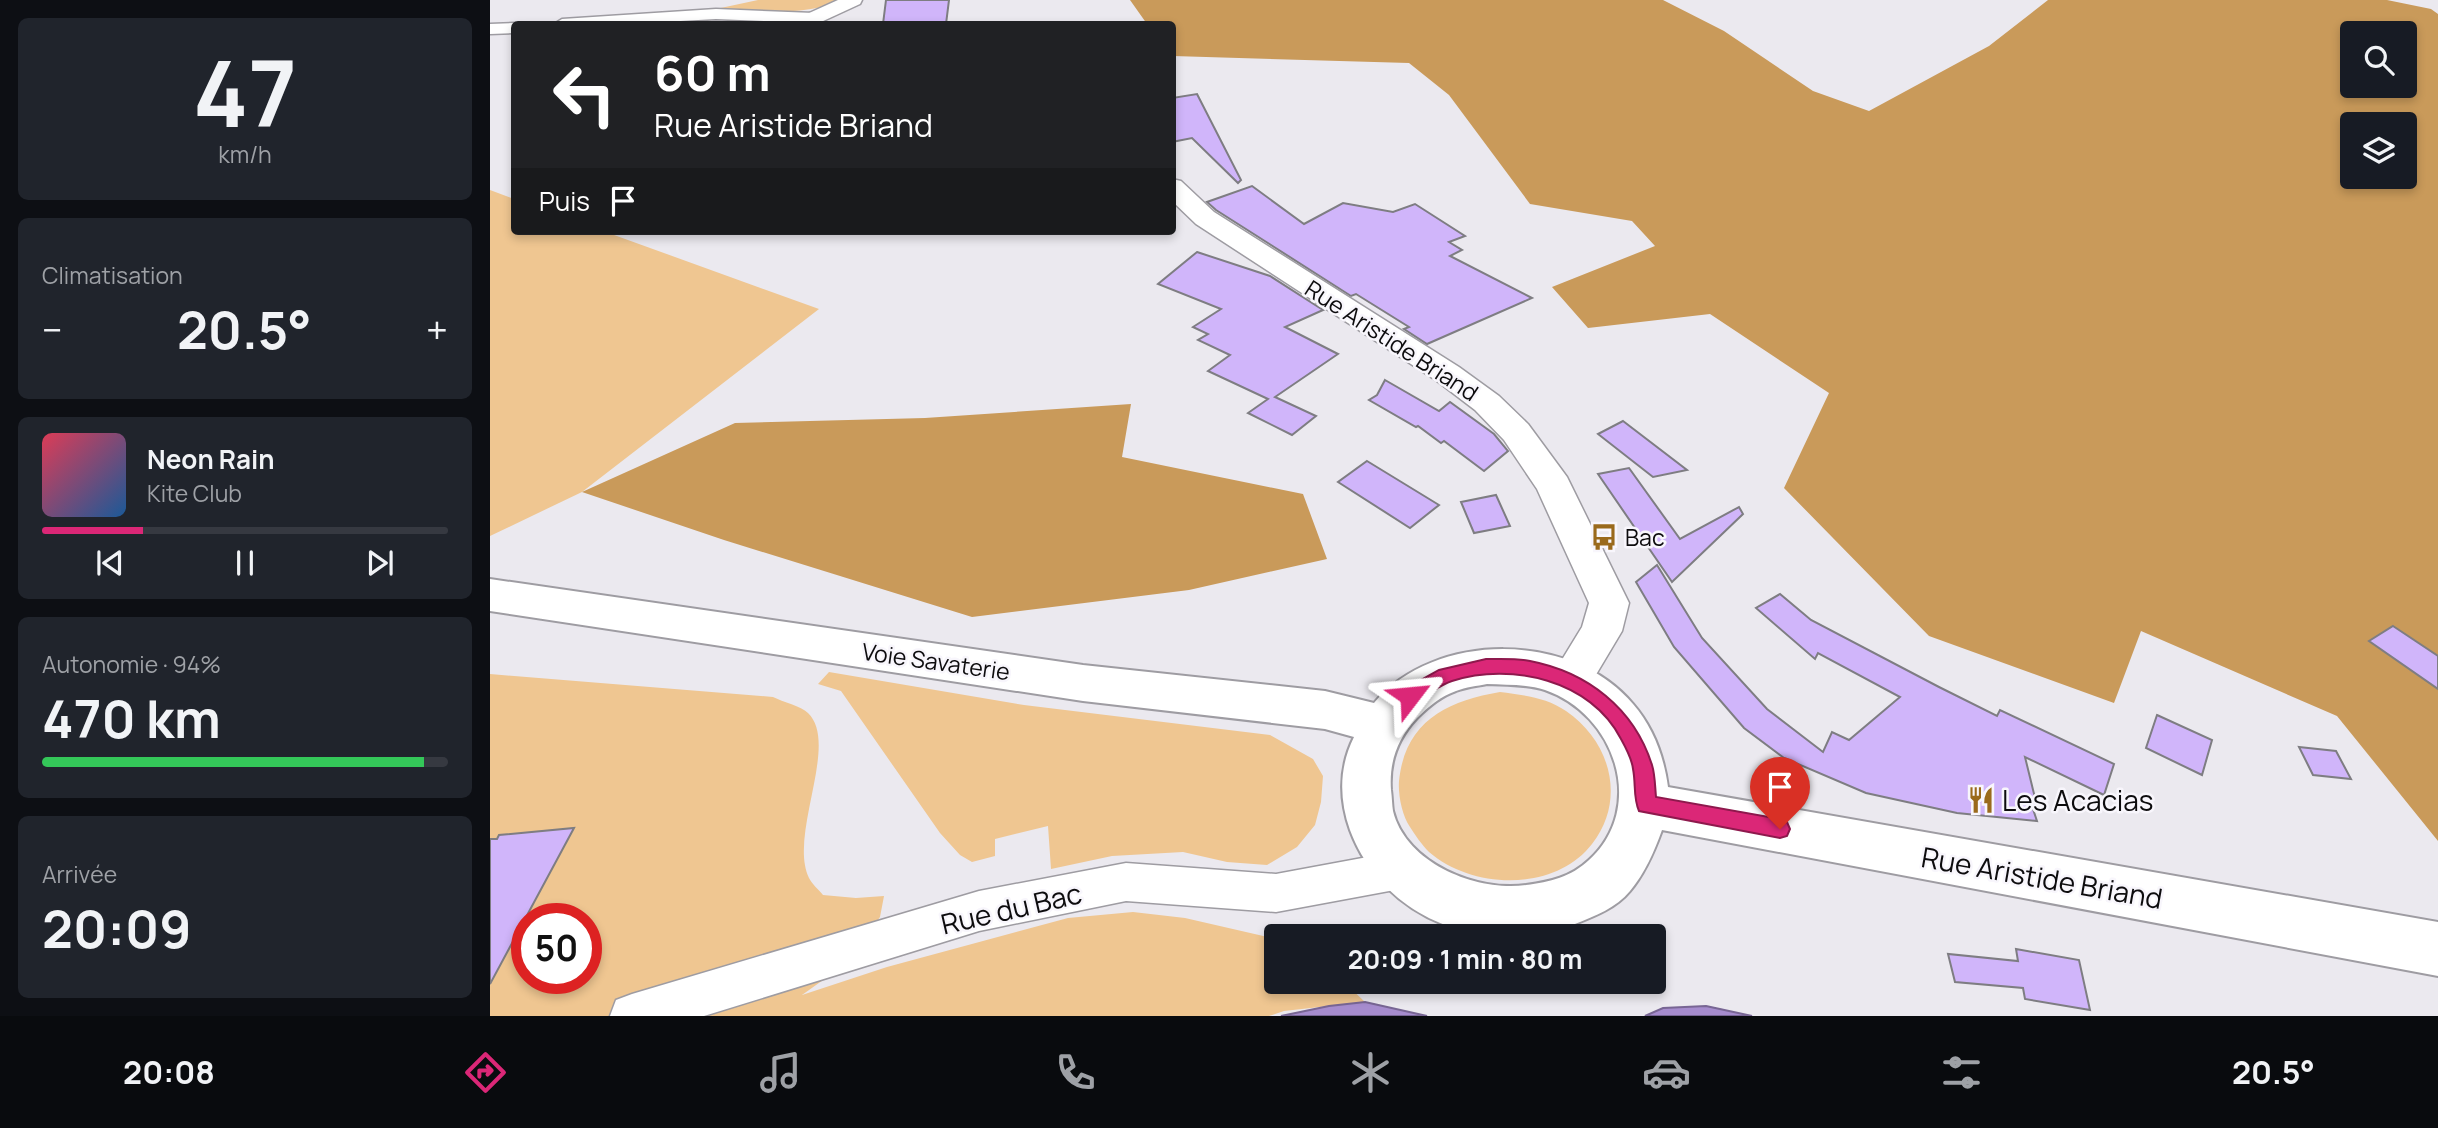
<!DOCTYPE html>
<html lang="fr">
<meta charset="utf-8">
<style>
body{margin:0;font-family:Manrope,sans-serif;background:#20242c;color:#f1f3f6;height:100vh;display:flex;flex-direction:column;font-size:26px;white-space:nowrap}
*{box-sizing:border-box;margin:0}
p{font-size:23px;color:#9ea1a6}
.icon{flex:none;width:38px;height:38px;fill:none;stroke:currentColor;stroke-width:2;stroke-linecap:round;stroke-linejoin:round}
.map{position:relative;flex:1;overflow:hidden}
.details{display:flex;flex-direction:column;gap:18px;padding:18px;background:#0d0f14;width:490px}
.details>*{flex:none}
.guide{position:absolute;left:21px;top:21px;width:665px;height:214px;border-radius:7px;box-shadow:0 4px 10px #0003;background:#202124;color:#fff;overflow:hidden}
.buttons{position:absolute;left:1850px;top:21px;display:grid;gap:14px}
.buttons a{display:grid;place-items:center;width:77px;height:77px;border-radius:7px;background:#171b24;box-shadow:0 4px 10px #0003;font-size:35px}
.speed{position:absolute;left:21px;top:903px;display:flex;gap:14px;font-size:35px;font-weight:700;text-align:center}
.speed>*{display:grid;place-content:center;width:91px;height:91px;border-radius:50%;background:#171b24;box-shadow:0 4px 10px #0003;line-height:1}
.speed .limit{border:10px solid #d22;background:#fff;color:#111}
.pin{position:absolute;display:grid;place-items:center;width:60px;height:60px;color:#fff;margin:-72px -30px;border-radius:50% 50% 50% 0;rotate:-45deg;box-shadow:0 0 7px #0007}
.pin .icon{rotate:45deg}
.me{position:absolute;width:77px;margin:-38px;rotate:61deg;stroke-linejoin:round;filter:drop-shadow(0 0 5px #0008)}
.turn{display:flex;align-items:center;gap:24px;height:147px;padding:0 28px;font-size:32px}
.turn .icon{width:91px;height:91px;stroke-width:2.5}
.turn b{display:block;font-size:49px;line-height:60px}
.then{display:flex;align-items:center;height:66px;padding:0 28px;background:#0003;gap:14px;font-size:26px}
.big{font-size:52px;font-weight:700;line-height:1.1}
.details .widget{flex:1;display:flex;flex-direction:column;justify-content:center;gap:10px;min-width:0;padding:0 24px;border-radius:10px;background:#20242c}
.details .dial{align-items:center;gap:0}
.dial b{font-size:91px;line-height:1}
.song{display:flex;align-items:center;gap:21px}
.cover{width:84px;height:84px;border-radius:10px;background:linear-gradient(135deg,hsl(350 70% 55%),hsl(210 70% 35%))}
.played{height:7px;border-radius:4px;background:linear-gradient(90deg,#db2777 25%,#363941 25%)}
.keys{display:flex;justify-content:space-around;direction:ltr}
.heat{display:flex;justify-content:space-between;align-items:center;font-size:38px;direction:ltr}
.charge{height:10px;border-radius:5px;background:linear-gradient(90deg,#34c759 94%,#363941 0)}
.trip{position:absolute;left:774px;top:924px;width:402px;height:70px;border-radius:7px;background:#171b24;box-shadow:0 4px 10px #0003;font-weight:700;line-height:70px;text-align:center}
.tab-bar{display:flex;height:112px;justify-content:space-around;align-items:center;background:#090b0e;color:#9ea1a6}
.tab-bar .icon{width:49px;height:49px}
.tab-bar .current{color:#db2777}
.tab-bar b{font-size:32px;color:#f1f3f6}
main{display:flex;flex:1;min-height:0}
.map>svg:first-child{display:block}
.green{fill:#efc691;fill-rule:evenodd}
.forest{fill:#c99a5a;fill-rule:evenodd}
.water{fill:#a68cce;stroke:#786694;stroke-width:2}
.building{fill:#d0b5fa;stroke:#7e7d82;stroke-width:2}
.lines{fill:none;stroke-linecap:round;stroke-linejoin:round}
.minor-casing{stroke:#9e9ca2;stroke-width:3}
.tertiary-casing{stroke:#9e9ca2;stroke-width:3}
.secondary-casing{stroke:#9e9ca2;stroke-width:4}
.minor{fill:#fff;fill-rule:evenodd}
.tertiary{fill:#fff;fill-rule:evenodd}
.secondary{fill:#fff;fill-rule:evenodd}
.route{fill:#db2777;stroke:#8e194d;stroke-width:2}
.labels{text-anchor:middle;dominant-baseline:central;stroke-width:5;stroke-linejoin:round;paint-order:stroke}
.street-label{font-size:23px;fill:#0d0c0e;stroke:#f8f6fc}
.poi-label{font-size:23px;fill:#0d0c0e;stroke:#f8f6fc;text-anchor:start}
.near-poi-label{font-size:28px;fill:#0d0c0e;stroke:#f8f6fc;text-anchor:start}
.near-street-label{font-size:28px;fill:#0d0c0e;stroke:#f8f6fc}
</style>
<main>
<section class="details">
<div class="widget dial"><b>47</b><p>km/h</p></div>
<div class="widget"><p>Climatisation</p>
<div class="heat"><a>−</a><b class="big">20.5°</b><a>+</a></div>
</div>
<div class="widget">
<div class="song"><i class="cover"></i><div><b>Neon Rain</b><p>Kite Club</p></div></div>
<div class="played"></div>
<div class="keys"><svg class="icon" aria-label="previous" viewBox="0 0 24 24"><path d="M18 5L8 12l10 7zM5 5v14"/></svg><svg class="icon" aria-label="pause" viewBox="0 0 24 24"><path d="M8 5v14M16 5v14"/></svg><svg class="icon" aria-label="next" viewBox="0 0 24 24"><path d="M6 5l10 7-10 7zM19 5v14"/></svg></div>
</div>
<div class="widget"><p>Autonomie · 94%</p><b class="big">470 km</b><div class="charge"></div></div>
<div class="widget"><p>Arrivée</p><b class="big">20:09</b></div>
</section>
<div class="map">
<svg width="1948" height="1016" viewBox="0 0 1948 1016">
<rect width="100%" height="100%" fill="#ebe9ef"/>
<g class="green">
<path d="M 268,0 L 356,0 C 313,16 271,12 226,9 Z"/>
<path d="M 0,190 L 24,199 L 24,231 L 113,231 L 329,309 L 92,492 L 0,536 Z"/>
<path d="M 339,672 L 534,705 L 780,735 L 823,759 L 833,776 L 831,802 L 825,825 L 807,847 L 777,865 L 737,862 L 693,852 L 622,856 L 561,869 L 558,826 L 505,839 L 505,856 L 482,862 L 470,855 L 450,833 L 351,691 L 328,684 Z"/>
<path d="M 0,674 L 283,697 C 293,702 311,706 318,713 C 350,744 298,835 319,878 C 322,884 329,890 333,895 L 366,898 L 394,896 L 390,917 L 357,963 L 312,995 L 397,967 L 578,918 L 643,912 L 695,918 L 786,939 L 786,982 L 854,982 L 875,1002 L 794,1011 L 779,1016 L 0,1016 ZM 37,919 L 96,919 L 96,978 L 37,978 Z"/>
<path d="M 1010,692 C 1032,695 1056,697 1076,711 C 1120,741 1137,799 1102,844 C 1065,892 983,890 939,852 C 932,845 925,835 920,827 C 912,815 908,795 909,781 C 915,722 956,701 1010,692 Z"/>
</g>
<g class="forest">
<path d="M 640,0 L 1173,0 L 1234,31 L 1323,91 L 1379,111 L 1499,46 L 1558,0 L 1897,0 L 1941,9 L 1948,14 L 1948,841 L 1847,716 L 1651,631 L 1624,703 L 1439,636 L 1294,488 L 1339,393 L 1220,314 L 1098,328 L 1062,287 L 1165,246 L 1142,221 L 1040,204 L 959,95 L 919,63 L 683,56 L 682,24 L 657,24 ZM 1862,33 L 1914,33 L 1914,86 L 1862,86 ZM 1862,124 L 1914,124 L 1914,177 L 1862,177 Z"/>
<path d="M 641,404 L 632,457 L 813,494 L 837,559 L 699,590 L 482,617 L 234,540 L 92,492 L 245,423 L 435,418 Z"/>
</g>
<g class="water">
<path d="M 875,1002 L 937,1016 L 791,1016 L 839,1006 Z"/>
<path d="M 1216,1006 L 1262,1016 L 1155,1016 L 1173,1008 Z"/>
</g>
<g class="building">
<path d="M 396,0 L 459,0 L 456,24 L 393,24 Z"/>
<path d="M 707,94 L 751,180 L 748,183 L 702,138 L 682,142 L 682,98 Z"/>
<path d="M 762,186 L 814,224 L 853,203 L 903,212 L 925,204 L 975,236 L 959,242 L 972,250 L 960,256 L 1042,298 L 937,344 L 914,329 L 919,327 L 866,294 L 861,296 L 726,210 L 717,202 Z"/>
<path d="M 707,252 L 780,276 L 833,310 L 795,327 L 848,354 L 785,397 L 826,416 L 802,435 L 758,413 L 778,399 L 718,371 L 740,355 L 708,340 L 718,334 L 703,327 L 731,309 L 668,284 Z"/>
<path d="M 895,380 L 949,411 L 960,402 L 1004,434 L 1018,451 L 994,471 L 954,441 L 951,443 L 928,426 L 926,427 L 879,400 L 887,395 Z"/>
<path d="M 1133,421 L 1197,470 L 1163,477 L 1108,434 Z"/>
<path d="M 877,461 L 949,505 L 920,528 L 848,482 Z"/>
<path d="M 1139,468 L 1190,539 L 1249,507 L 1253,514 L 1182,582 L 1108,474 Z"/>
<path d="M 1006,495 L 1020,526 L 984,533 L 971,502 Z"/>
<path d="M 1167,565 L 1212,638 L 1277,709 L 1333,752 L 1342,732 L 1359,740 L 1410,697 L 1328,653 L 1325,659 L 1266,608 L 1290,594 L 1321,620 L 1449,687 L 1507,716 L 1510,710 L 1624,764 L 1614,795 L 1535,757 L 1547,806 L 1542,806 L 1547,821 L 1467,813 L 1376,793 L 1294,758 L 1254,728 L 1184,647 L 1146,582 Z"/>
<path d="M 1903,626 L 1948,656 L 1948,689 L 1879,641 Z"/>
<path d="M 1667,715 L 1722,740 L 1712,775 L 1656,748 Z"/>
<path d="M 1809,747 L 1846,751 L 1861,779 L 1823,775 Z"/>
<path d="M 84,828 L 0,984 L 0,839 L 7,839 L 9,835 Z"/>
<path d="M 1526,949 L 1589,960 L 1600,1010 L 1535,999 L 1533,988 L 1465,982 L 1458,954 L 1528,961 Z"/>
</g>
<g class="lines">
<defs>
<g id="minor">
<path d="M 226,9 L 324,13 L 332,18 L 324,23 L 226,19 L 137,24 L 64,24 L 72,19 Z"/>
<path d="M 24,23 L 29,24 L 24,24 L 24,33 L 0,34 L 0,24 Z"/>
<path d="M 910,851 L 924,857 L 930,870 L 924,883 L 910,889 L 786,912 L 636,901 L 489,931 L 214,1016 L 120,1016 L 126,1000 L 142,994 L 489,891 L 636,863 L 786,874 Z"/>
</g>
<g id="tertiary">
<path d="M 348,0 L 372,0 L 370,4 L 331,22 L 317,22 L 314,18 L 317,14 Z"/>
<path d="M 682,179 L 691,181 L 724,212 L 969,367 L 1009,396 L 1038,424 L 1077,477 L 1139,603 L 1132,631 L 1095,693 L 1080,698 L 1065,693 L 1059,681 L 1092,627 L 1099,603 L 1047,489 L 1014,440 L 985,410 L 947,381 L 706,224 L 682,201 Z"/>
</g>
<path id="secondary" d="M 0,579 L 593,665 L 835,691 L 884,703 C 945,631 1082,631 1143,704 C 1163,727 1174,757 1178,787 L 1948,922 L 1948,976 L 1172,830 C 1164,852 1155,873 1140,891 C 1126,908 1105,916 1085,924 C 997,958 894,921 860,830 C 849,799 849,767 864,737 L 835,729 L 593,701 L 0,611 ZM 997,684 C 1016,685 1037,684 1055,690 C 1125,714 1157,807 1099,860 C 1081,877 1060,882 1036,885 C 988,892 916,864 903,811 C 902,805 902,797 901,790 C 899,762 907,739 927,718 C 938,707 951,696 966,691 C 976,687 987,686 997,684 Z"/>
</defs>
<use href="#minor" class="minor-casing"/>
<use href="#tertiary" class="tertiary-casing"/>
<use href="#secondary" class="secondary-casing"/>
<use href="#minor" class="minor"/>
<use href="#tertiary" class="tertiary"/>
<use href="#secondary" class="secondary"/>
</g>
<path class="route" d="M 996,659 C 1010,659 1026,658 1040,661 C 1097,672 1144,708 1162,765 C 1165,774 1165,787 1166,797 L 1290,819 L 1297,822 L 1300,829 L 1297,836 L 1290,838 L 1149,811 C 1143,798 1146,783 1143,769 C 1142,759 1136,748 1131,739 C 1101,680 1021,662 962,681 C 947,686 935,698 920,703 L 913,701 L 910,696 L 913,690 L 949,670 Z"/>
<defs>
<symbol id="bus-bare" viewBox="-9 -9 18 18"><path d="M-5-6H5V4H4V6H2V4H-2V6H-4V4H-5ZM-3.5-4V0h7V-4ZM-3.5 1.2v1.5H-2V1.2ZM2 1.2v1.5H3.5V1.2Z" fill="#9a6a1c" stroke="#f8f6fc" stroke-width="2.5" paint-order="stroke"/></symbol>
<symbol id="restaurant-bare" viewBox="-9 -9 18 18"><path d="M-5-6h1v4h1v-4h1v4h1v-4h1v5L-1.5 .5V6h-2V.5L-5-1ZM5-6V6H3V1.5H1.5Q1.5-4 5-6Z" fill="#9a6a1c" stroke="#f8f6fc" stroke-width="2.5" paint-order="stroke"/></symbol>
</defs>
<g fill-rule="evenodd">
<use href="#bus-bare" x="1095" y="518" width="38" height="38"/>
<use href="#restaurant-bare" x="1472" y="781" width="38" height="38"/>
</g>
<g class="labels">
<g class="street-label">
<text transform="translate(902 340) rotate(33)">Rue Aristide Briand</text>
<text transform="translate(446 661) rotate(8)">Voie Savaterie</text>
</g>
<g class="poi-label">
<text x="1135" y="537">Bac</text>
</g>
<g class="near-poi-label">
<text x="1512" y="800">Les Acacias</text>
</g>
<g class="near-street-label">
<text transform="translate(1552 877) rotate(10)">Rue Aristide Briand</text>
<text transform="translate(521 908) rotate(-13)">Rue du Bac</text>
</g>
</g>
</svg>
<div class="buttons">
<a><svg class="icon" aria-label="search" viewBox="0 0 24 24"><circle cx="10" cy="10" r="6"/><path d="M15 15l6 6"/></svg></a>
<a><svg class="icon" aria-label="layers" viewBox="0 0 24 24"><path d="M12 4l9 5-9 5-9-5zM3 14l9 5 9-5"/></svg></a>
</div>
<div class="speed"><div class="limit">50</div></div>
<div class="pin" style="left:1290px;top:829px;background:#d93025"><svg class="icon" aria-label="arrive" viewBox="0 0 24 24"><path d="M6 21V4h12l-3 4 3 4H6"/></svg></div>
<svg class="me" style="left:920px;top:696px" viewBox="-20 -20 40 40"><path d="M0-17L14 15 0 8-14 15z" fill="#db2777" stroke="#fff" stroke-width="4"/></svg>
<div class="trip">20:09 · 1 min · 80 m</div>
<div class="guide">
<div class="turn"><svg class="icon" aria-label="left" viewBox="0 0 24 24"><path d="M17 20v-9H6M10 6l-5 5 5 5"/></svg><div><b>60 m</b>Rue Aristide Briand</div></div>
<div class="then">Puis<svg class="icon" aria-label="arrive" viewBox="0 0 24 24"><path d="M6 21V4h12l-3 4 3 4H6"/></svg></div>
</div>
</div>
</main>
<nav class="tab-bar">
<b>20:08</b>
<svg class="icon current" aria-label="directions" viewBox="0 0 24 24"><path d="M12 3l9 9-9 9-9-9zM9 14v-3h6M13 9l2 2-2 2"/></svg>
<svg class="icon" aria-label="music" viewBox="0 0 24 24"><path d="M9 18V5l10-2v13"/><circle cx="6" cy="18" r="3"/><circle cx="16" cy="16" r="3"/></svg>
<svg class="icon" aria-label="phone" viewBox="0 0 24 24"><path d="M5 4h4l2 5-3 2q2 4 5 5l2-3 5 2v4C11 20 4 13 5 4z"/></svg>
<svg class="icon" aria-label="climate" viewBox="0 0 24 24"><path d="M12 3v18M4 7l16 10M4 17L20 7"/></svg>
<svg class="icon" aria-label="car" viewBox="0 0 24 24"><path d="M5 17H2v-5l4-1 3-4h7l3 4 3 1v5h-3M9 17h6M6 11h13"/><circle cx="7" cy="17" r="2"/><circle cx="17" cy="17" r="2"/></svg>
<svg class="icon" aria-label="filters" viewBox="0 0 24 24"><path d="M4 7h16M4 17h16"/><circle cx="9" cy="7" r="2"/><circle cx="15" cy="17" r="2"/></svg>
<b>20.5°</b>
</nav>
